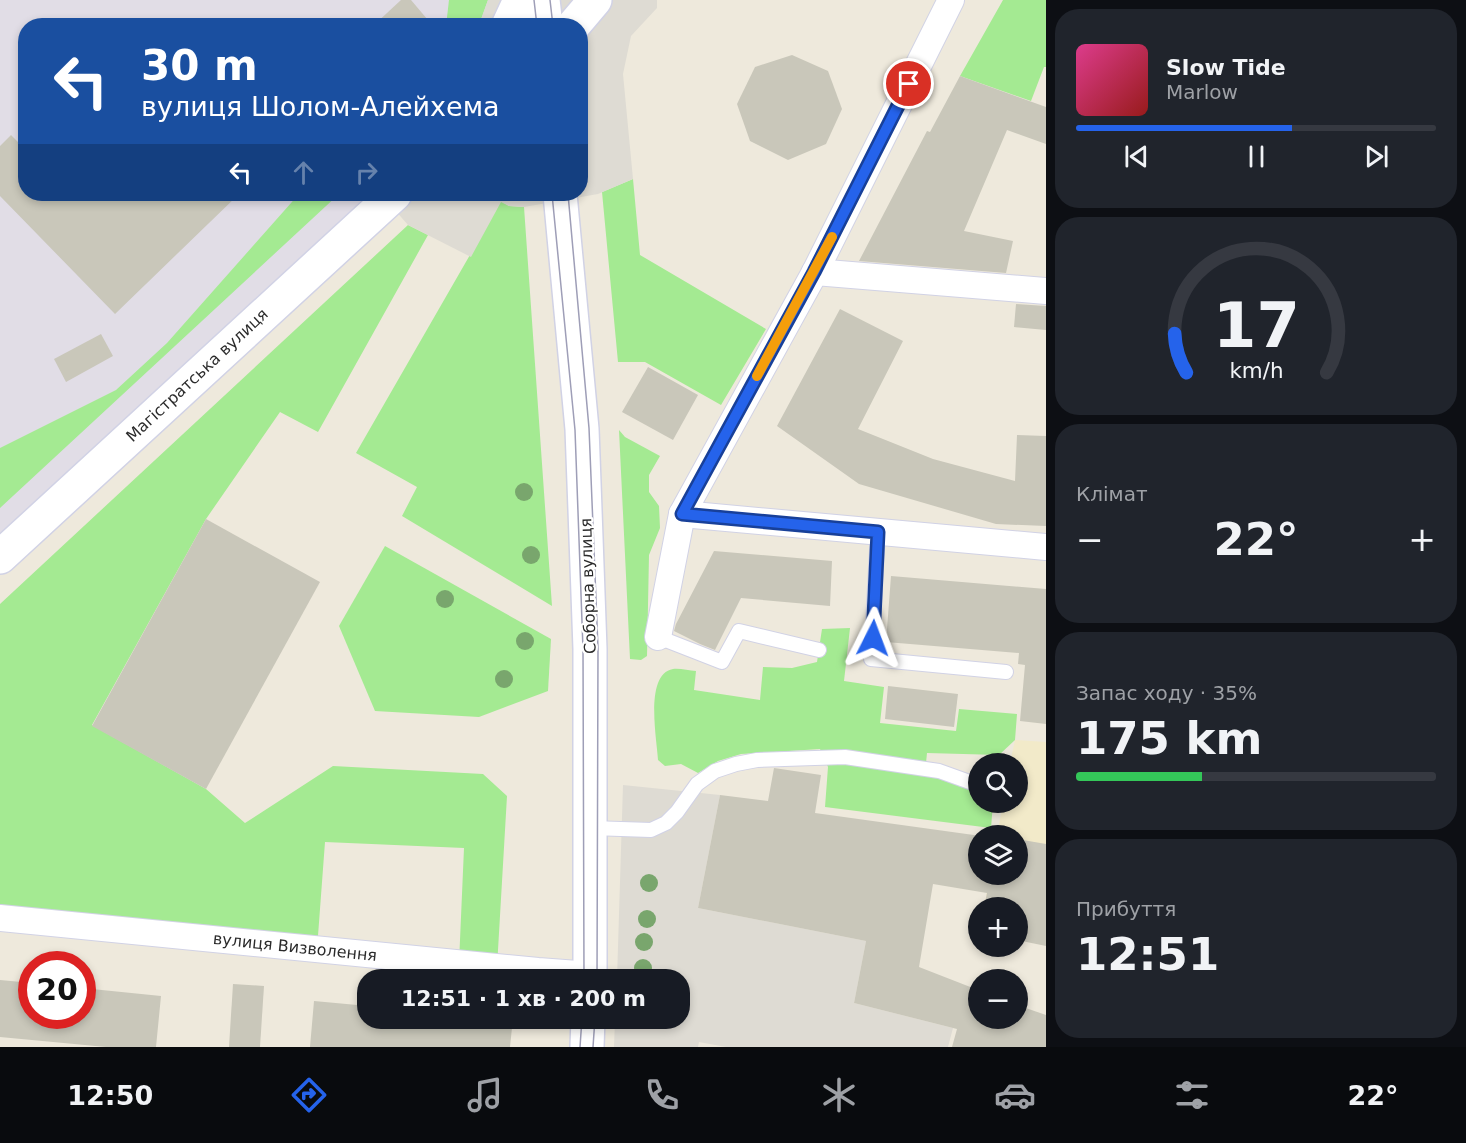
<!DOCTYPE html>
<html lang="uk">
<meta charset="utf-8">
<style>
body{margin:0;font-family:"DejaVu Sans",sans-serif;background:#20242c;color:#f1f3f6;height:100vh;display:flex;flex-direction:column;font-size:22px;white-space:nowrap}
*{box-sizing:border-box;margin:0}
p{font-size:20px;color:#9ea1a6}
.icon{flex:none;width:33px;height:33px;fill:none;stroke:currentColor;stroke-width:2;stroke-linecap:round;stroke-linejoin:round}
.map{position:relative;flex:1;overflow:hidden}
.sheet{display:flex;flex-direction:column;gap:9px;padding:9px;background:#0d0f14;width:420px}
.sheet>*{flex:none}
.hud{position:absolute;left:18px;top:18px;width:570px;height:183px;border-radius:24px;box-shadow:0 3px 9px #0003;background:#1a4fa0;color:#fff;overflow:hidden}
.fabs{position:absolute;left:968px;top:753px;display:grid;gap:12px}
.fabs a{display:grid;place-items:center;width:60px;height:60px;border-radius:50%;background:#171b24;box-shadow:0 3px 9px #0003;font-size:30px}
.speed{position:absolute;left:18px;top:951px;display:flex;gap:12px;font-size:30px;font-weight:700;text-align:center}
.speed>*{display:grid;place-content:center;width:78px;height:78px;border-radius:50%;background:#171b24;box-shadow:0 3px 9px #0003;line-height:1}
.speed .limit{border:9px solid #d22;background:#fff;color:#111}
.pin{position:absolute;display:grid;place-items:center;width:51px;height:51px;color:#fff;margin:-26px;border:3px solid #fff;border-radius:50%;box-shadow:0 2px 6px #0007}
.me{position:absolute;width:66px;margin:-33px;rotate:3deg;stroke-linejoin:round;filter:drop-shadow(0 0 4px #0008)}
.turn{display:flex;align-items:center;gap:21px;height:126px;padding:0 24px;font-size:27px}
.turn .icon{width:78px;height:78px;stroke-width:2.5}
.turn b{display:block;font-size:42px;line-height:51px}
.lanes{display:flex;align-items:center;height:57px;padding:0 24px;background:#0003;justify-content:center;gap:30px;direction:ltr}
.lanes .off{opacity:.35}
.big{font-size:45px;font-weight:700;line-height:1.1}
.sheet .card{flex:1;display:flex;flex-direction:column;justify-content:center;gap:9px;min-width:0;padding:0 21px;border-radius:24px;background:#20242c}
.sheet .dial{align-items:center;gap:0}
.dial svg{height:156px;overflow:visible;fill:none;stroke:#363941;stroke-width:7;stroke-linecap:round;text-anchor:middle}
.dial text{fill:#f1f3f6;stroke:none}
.song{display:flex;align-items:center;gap:18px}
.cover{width:72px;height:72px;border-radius:9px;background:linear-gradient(135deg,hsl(330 70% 55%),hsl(0 70% 35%))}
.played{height:6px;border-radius:3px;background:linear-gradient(90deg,#2563eb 60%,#363941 60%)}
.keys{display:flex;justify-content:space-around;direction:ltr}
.heat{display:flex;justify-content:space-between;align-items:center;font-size:33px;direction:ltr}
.charge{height:9px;border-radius:4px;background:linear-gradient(90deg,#34c759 35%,#363941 0)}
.trip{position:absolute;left:357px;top:969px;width:333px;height:60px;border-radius:24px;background:#171b24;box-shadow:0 3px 9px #0003;font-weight:700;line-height:60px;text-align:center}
.tab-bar{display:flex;height:96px;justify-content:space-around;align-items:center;background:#090b0e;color:#9ea1a6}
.tab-bar .icon{width:42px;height:42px}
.tab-bar .on{color:#2563eb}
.tab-bar b{font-size:27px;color:#f1f3f6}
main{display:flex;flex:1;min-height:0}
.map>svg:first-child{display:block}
.industrial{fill:#e1dde6}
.education{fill:#f2eac9}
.green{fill:#a4ea92}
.plaza{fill:#dedbd3}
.building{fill:#c9c7ba}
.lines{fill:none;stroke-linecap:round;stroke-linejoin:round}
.service-casing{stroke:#d1d2e5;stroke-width:16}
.minor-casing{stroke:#d1d2e5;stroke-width:28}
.tertiary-casing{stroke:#d1d2e5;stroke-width:36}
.service{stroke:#fff;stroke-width:14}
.minor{stroke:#fff;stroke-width:26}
.tertiary{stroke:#fff;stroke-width:33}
.tram{stroke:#9e9eb7;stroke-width:1.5}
.tree{fill:#79a66d}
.route-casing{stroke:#184099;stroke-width:15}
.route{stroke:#2563eb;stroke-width:10}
.slow{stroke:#f59e0b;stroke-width:10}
.labels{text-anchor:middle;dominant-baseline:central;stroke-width:4.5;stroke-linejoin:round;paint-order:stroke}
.street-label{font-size:16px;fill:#2b2b2b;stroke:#fff}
</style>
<main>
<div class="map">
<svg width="1046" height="1047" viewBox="0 0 1046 1047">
<rect width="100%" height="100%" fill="#eee9dc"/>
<path class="industrial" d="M 0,0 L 538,0 L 525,26 L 26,26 L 26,194 L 388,194 L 0,557 Z"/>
<path class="education" d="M 1015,740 L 1046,742 L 1046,945 L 1017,940 L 1017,908 L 984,908 L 990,875 L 1017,874 L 1017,836 L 997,835 L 1003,803 L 1017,802 L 1017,764 L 1010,763 Z"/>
<g class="green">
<path d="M 449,0 L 488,0 L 479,25 L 446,26 Z"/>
<path d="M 1003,0 L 1046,0 L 1046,67 L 1044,67 L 1031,101 L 960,76 Z"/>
<path d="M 633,179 L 640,255 L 766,329 L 721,405 L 645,362 L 618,362 L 602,192 Z"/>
<path d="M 299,194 L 339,194 L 0,508 L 0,448 L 116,390 L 167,343 Z"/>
<path d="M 501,201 L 509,206 L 524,207 L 552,606 L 402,516 L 417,487 L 356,453 Z"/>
<path d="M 408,225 L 428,235 L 318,432 L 280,412 L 206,519 L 92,725 L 206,789 L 245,823 L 333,766 L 483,774 L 507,796 L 497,967 L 459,963 L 464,848 L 325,842 L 317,949 L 0,920 L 0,604 Z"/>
<path d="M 619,430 L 625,437 L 660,456 L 649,475 L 649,492 L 659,506 L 660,528 L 649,555 L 647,656 L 641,660 L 630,659 Z"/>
<path d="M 385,546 L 551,639 L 548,691 L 479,717 L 375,711 L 339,626 Z"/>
<path d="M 850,628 L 844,681 L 884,687 L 880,723 L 956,731 L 959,709 L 1017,714 L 1015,740 L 999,755 L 927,753 L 925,773 L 935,775 L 978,791 L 978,802 L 993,803 L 991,828 L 825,807 L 828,767 L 820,749 L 741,754 L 718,761 L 698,773 L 681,764 L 665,766 L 658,760 C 657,740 644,674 673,669 C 680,668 689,671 696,671 L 694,690 L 760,700 L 763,667 L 792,668 L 817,662 L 822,629 Z"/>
</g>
<g class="plaza">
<path d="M 488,0 L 657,0 L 657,8 L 631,36 L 623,74 L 633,179 L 598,194 L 524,207 L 509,206 L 501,202 L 471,257 L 408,225 L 381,194 L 580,194 L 580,26 L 479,25 Z"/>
<path d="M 623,785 L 720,795 L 698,908 L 866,941 L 854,1003 L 953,1028 L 948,1047 L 726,1047 L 699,1042 L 698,1047 L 614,1047 L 615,1019 L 680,1018 L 680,980 L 617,979 Z"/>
</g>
<g class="building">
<path d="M 401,0 L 411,0 L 433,26 L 373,26 Z"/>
<path d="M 792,55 L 828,71 L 842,109 L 826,144 L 788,160 L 750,141 L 737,104 L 755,67 Z"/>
<path d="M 960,76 L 1046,107 L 1046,144 L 1007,130 L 964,231 L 1013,241 L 1006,273 L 859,261 L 927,131 L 930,132 Z"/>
<path d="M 11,135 L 26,150 L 26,194 L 239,194 L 115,314 L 0,196 L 0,146 Z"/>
<path d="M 1016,304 L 1046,306 L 1046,330 L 1014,327 Z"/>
<path d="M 840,309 L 903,341 L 858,429 L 933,459 L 1015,481 L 1017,435 L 1046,436 L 1046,526 L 996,524 L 859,484 L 777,426 Z"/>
<path d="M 101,334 L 113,356 L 66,382 L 54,359 Z"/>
<path d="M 648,367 L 698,395 L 673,440 L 622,412 Z"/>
<path d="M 206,519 L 320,582 L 206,789 L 92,726 Z"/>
<path d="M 714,551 L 832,561 L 830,606 L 741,598 L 715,650 L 700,644 L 674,631 L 676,624 Z"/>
<path d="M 891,576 L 1046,589 L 1046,724 L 1020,721 L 1025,665 L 1018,664 L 1019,653 L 886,642 Z"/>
<path d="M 888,686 L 958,694 L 954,727 L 885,719 Z"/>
<path d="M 774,768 L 821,775 L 815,813 L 981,836 L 978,836 L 978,874 L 1017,874 L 1017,839 L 1046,844 L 1046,946 L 1017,940 L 1017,908 L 984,908 L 987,893 L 933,884 L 919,967 L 978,990 L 978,1018 L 1017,1018 L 1017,1005 L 1046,1015 L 1046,1047 L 952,1047 L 957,1029 L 854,1003 L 866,941 L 698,908 L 720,795 L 768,801 Z"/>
<path d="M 0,980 L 32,983 L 32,1016 L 82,1016 L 82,988 L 161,996 L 156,1047 L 106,1047 L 0,1037 Z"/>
<path d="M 233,984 L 264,986 L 260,1047 L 229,1047 Z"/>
<path d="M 314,1001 L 368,1006 L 368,1018 L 513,1018 L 510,1047 L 310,1047 Z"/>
</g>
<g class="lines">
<defs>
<g id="service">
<path d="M 878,532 L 871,659 L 1006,672"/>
<path d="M 658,637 L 722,662 L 739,631 L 819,650"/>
<path d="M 591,828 L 651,830 L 666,823 L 677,812 L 697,784 L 715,771 L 736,764 L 757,760 L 845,757 L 939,771 L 978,785"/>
</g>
<g id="minor">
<path d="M 815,272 L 1046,291"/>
<path d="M 682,514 L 1046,547"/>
<path d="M 658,637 L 682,514 L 815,272 L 951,0"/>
<path d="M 0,918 L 538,971 L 591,975"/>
</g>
<g id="tertiary">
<path d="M 543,0 L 546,26"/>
<path d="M 508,26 L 520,0"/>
<path d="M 573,26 L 595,0"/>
<path d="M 560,194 L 582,429 L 585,510 L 590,649 L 590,980"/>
<path d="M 0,557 L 395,194"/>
<path d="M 587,1047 L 588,1018"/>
</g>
</defs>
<use href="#service" class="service-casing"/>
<use href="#minor" class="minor-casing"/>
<use href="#tertiary" class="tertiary-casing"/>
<use href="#service" class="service"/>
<use href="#minor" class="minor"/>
<use href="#tertiary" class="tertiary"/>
<g class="tram">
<path d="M 534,0 L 537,26"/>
<path d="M 550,0 L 553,26"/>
<path d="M 552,194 L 575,430 L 583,649 L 584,980"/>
<path d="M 568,194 L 589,428 L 598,648 L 597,980"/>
<path d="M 580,1047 L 582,1018"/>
<path d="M 593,1047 L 595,1018"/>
</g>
</g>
<g class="tree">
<circle cx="524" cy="492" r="9"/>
<circle cx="531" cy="555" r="9"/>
<circle cx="445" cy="599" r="9"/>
<circle cx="525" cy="641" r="9"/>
<circle cx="504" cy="679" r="9"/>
<circle cx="649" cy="883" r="9"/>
<circle cx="647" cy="919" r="9"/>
<circle cx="644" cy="942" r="9"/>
<circle cx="643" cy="968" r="9"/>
</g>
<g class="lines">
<defs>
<path id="route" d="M 873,638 L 878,532 L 682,514 L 814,272 L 909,84"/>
</defs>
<use href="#route" class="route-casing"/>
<use href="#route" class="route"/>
<path class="slow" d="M 757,376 L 832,237"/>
</g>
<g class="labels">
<g class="street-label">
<text transform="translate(197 375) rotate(-43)">Магістратська вулиця</text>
<text transform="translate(588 586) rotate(-92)">Соборна вулиця</text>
<text transform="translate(295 947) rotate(6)">вулиця Визволення</text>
</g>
</g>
</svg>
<div class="fabs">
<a><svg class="icon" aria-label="search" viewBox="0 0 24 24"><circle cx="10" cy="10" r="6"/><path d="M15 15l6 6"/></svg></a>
<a><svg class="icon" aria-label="layers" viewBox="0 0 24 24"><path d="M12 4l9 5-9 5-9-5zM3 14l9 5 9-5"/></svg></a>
<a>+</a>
<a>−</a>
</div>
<div class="speed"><div class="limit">20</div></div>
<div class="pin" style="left:909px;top:84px;background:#d93025"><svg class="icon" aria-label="arrive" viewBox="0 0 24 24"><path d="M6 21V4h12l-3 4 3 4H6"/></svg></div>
<svg class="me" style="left:873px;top:638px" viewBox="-20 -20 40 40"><path d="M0-17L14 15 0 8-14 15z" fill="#2563eb" stroke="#fff" stroke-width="4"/></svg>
<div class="trip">12:51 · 1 хв · 200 m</div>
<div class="hud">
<div class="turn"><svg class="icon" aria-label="left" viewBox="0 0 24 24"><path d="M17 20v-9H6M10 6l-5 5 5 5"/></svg><div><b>30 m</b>вулиця Шолом-Алейхема</div></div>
<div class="lanes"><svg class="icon" aria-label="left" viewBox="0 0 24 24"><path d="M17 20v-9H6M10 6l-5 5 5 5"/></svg><svg class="icon off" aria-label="ahead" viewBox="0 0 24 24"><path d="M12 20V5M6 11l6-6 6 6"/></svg><svg class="icon off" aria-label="right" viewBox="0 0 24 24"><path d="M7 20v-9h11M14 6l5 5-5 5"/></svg></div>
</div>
</div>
<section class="sheet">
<div class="card">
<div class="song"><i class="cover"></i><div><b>Slow Tide</b><p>Marlow</p></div></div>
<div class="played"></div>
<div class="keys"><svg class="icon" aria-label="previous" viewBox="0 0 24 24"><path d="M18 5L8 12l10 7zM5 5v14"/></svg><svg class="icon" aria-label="pause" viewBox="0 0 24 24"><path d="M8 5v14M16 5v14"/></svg><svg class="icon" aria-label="next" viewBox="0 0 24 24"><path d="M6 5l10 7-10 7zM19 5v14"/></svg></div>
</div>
<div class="card dial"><svg viewBox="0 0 100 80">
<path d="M14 69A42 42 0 1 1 86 69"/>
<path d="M14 69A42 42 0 0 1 8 49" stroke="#2563eb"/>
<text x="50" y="56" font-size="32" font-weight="700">17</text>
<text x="50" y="72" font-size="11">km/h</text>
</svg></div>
<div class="card"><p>Клімат</p>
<div class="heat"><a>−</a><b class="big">22°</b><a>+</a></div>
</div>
<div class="card"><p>Запас ходу · 35%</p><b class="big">175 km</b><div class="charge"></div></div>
<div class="card"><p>Прибуття</p><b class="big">12:51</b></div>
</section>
</main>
<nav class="tab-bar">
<b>12:50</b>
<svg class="icon on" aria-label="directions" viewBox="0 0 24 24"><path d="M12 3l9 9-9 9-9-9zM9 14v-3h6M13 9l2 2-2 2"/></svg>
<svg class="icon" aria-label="music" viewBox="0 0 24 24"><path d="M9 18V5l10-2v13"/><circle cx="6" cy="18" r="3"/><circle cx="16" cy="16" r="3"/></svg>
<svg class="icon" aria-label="phone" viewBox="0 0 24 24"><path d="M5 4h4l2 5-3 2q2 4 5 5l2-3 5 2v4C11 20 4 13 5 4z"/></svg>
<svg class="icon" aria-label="climate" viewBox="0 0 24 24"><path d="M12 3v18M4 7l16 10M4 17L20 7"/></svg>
<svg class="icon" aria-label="car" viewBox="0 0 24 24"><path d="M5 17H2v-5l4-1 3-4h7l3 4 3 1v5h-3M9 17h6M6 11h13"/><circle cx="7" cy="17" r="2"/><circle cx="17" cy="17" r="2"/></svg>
<svg class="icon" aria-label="filters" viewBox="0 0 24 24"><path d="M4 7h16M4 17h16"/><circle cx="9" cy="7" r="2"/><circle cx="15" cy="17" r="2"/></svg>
<b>22°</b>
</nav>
